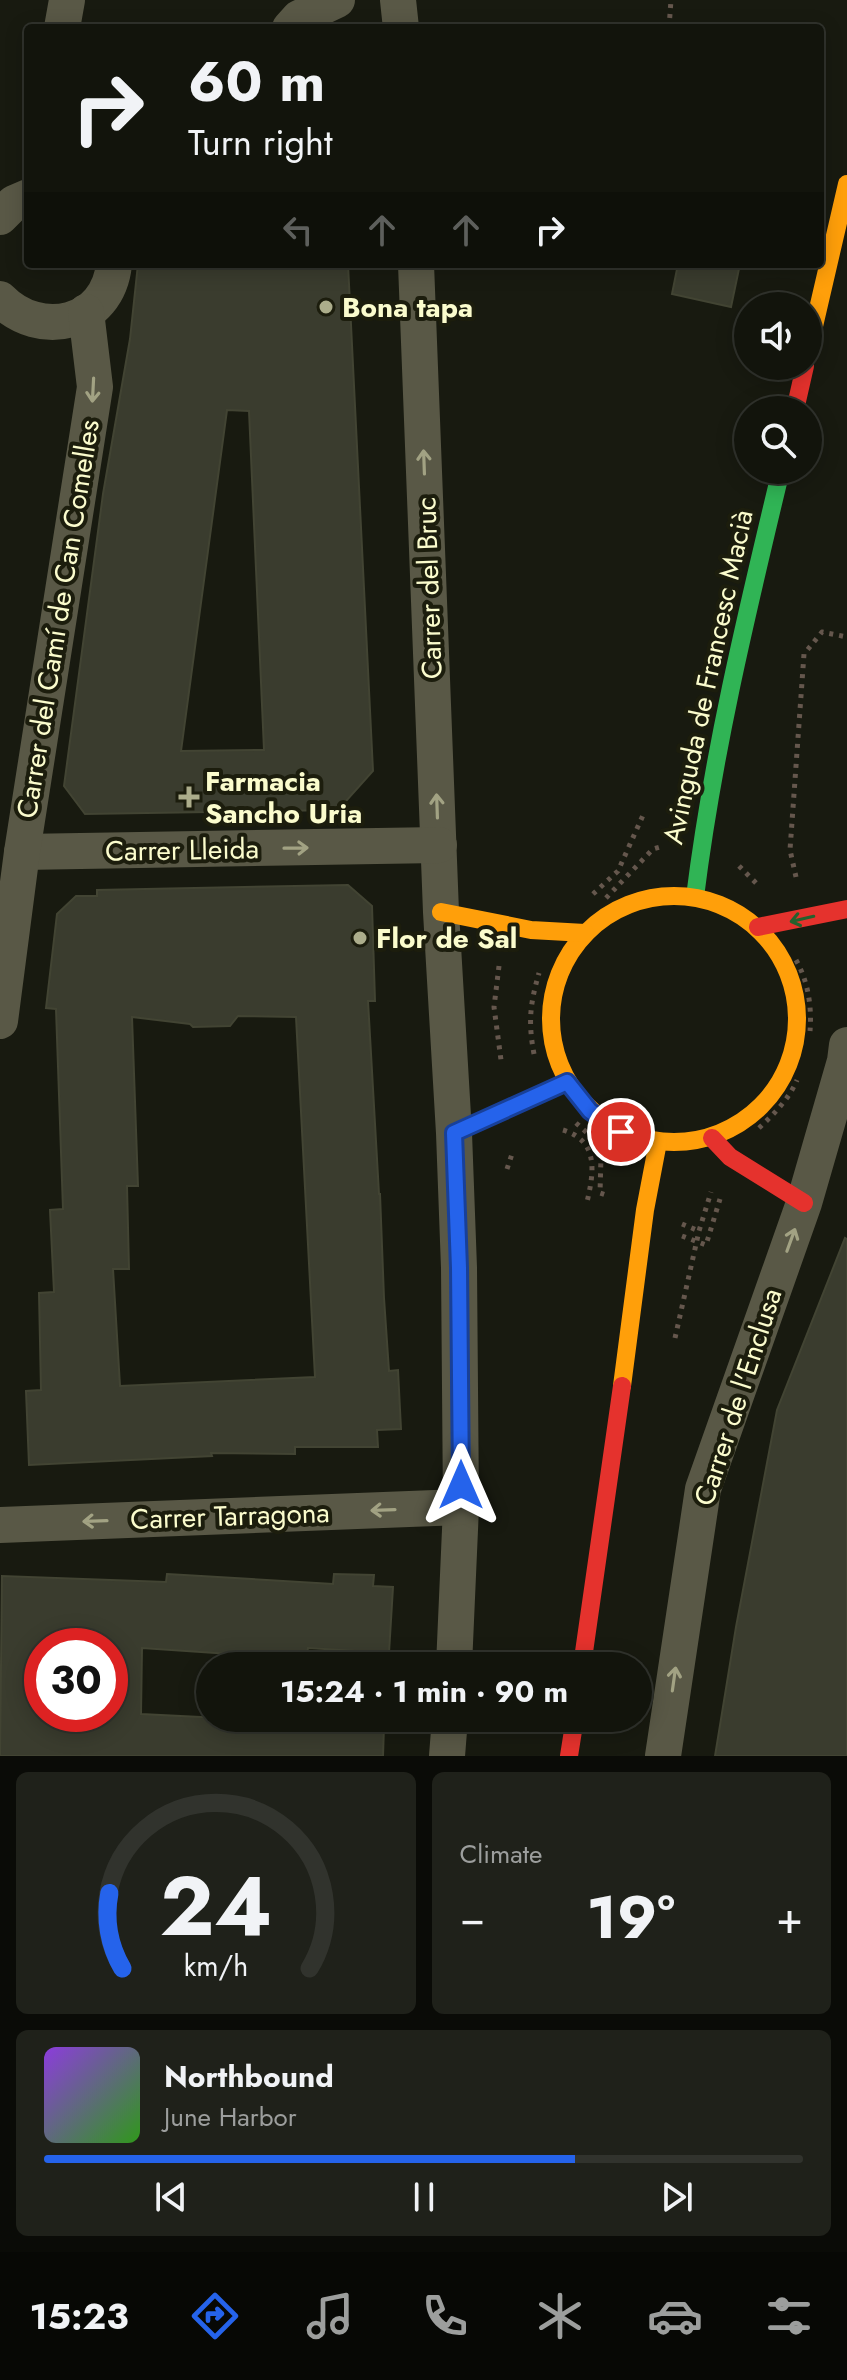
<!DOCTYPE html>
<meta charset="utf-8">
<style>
body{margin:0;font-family:Jost,sans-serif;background:#1f211a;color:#f1f3f6;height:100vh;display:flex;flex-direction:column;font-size:30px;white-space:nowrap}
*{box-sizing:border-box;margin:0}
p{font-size:26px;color:#9c9e9d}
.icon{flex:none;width:44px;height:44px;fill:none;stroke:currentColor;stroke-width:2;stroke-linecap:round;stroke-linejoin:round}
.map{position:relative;height:1756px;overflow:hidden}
.details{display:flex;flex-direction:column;gap:16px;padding:16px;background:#0a0b07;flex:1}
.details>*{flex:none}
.hud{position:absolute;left:24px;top:24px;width:800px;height:244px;border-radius:8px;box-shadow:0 4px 20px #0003,0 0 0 2px #31332d;background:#12140c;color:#f1f3f6;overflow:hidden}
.fabs{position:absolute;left:734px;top:292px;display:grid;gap:16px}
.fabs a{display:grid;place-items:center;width:88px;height:88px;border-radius:50%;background:#12140c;box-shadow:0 4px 20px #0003,0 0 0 2px #31332d;font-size:40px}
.speed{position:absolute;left:24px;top:1628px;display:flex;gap:16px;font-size:40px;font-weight:700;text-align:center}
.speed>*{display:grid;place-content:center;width:104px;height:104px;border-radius:50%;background:#12140c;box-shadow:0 4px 20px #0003,0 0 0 2px #31332d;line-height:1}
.speed .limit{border:12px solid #d22;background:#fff;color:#111}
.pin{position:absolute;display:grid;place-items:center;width:68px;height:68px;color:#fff;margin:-34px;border:4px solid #fff;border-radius:50%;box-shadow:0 2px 8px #0007}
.me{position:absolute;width:88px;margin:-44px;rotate:0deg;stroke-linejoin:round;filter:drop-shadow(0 0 6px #0008)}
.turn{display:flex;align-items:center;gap:28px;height:168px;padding:0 32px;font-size:36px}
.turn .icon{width:104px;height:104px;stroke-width:2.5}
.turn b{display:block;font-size:56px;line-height:68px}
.lanes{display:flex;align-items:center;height:76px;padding:0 32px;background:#0003;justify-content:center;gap:40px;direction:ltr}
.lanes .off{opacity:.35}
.big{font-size:60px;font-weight:700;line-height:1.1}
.details .widget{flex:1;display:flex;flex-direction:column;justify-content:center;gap:12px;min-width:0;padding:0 28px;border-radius:12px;background:#1f211a}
.details .dial{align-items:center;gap:0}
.dial svg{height:208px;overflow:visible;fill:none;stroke:#31332d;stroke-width:7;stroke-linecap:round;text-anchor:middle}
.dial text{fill:#f1f3f6;stroke:none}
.song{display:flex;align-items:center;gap:24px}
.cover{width:96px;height:96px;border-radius:12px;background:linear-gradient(135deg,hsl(270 70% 55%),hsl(110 70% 35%))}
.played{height:8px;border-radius:4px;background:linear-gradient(90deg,#2563eb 70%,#31332d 70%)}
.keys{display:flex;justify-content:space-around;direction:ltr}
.heat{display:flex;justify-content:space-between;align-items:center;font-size:44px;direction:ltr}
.details .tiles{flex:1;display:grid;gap:16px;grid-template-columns:1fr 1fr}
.widget:last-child{grid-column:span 2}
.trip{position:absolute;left:196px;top:1652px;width:456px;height:80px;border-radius:40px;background:#12140c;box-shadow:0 4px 20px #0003,0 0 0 2px #31332d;font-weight:700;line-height:80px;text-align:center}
.menu{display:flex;height:128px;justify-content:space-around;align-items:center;background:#070805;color:#9c9e9d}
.menu .icon{width:56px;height:56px}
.menu .active{color:#2563eb}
.menu b{font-size:36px;color:#f1f3f6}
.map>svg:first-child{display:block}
.building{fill:#3a3c2e;stroke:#424433;stroke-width:2;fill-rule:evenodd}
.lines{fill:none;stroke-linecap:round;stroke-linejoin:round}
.path{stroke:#65574d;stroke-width:5;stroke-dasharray:4 6;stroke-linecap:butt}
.street{stroke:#595846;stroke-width:36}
.fast{stroke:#30b455;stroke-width:18}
.slow{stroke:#ff9f0a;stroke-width:18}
.jam{stroke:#e5322d;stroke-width:18}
.oneway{stroke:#a2a283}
.oneway2{stroke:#25612d}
.route-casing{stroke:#184099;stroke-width:20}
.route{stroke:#2563eb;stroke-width:14}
.poi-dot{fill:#acad8b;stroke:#1c1d0d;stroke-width:3}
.labels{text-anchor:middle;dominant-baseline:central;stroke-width:8;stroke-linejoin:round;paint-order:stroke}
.poi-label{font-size:28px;font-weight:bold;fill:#fbfccd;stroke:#1c1d0d;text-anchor:start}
.street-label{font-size:28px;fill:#fbfccd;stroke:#1c1d0d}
</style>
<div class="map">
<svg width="847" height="1756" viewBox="0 0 847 1756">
<rect width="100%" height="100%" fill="#181a10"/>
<g class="building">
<path d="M 138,264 L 348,264 L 373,771 L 338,810 L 85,814 L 64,786 L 103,494 L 130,339 ZM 227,410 L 249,411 L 264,750 L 181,751 Z"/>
<path d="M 678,264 L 740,264 L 731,307 L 672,294 Z"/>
<path d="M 348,885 L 372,906 L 375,1001 L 368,1001 L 379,1194 L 380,1194 L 384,1298 L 389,1371 L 398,1370 L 401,1429 L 377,1430 L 378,1447 L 295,1447 L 295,1454 L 211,1453 L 212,1456 L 29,1465 L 26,1391 L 41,1390 L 39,1293 L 54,1292 L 50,1210 L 63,1209 L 56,1009 L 46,1008 L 57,914 L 76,896 L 97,896 L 97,890 ZM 238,1016 L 296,1017 L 315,1377 L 120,1386 L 113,1269 L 129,1269 L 127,1186 L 138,1186 L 132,1017 L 190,1024 L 193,1027 L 230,1026 Z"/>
<path d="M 845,1238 L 847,1239 L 847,1756 L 715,1756 L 736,1627 L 777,1410 Z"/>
<path d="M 167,1574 L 333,1584 L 334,1574 L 374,1575 L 373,1586 L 393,1587 L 389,1653 L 308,1648 L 306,1659 L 142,1648 L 141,1714 L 384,1726 L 383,1756 L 0,1756 L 2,1576 L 166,1582 ZM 42,1646 L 110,1646 L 110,1714 L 42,1714 Z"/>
</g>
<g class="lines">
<g class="path">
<path d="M 669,28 L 671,0"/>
<path d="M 739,866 L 758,885"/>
<path d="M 796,877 L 790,850 L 804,654 L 822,632 L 847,637"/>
<path d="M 593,894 L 618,871 L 644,813"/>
<path d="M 606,898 L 653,849 L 660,847"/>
<path d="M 796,960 C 808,981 812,1007 810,1031"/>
<path d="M 499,966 L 494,1007 L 501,1060"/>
<path d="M 534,1054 C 528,1022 530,1004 539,973"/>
<path d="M 576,1123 L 595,1140 L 601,1156 L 600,1193 L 606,1195"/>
<path d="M 759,1128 C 774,1114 789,1099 797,1080"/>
<path d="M 563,1130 C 599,1141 594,1172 587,1202"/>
<path d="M 507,1169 L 513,1151"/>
<path d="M 682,1224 L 699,1231"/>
<path d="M 682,1236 L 706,1245 L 720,1199"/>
<path d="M 675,1338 L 699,1231 L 711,1192"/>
</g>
<g class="street">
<path d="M 398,0 L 401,28"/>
<path d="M 62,28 L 67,0"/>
<path d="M 290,28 L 299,18 L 337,0"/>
<path d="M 0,217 L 14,203 L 28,197"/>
<path d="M 416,264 L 441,912 L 454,1133 L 459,1268 L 461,1507 L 454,1666"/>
<path d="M 0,299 C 40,340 108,325 114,264"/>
<path d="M 22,852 L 439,845"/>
<path d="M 0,1021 L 22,852 L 95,387 L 86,312"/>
<path d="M 0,1525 L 461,1507"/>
<path d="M 447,1756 L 450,1718"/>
<path d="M 663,1756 L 703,1489 L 804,1203 L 845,1061 L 847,1045"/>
</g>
<g class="fast">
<path d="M 695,897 C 713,752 747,612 781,470"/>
<path d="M 454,1133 L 567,1082"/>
</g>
<g class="slow">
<path d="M 808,352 L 847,184"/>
<circle cx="674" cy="1019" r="123"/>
<path d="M 441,912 L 531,930 L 585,933"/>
<path d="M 622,1386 L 645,1210 L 658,1142"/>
</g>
<g class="jam">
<path d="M 795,410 L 805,366"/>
<path d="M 758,927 L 847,909"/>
<path d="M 712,1138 L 730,1157 L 804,1203"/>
<path d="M 582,1666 L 622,1386"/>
<path d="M 569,1756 L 575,1718"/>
</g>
</g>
<defs><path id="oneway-shaft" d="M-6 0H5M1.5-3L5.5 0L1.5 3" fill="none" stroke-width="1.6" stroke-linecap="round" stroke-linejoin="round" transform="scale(2)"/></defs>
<g class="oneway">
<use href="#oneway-shaft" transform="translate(93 390) rotate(93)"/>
<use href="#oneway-shaft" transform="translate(424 462) rotate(-92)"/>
<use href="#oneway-shaft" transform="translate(437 806) rotate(-92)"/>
<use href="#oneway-shaft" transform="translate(296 848) rotate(-1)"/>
<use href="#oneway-shaft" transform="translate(791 1240) rotate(-70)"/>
<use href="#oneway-shaft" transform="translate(383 1510) rotate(178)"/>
<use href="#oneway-shaft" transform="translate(95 1521) rotate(178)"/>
<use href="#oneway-shaft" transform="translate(674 1679) rotate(-82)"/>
</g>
<use class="oneway2" href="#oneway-shaft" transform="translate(802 919) rotate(167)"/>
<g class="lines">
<defs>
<path id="route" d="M 461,1485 L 459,1268 L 454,1133 L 567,1082 L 590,1111 L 621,1132"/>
</defs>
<use href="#route" class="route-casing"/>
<use href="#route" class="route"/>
</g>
<g class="poi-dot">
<circle cx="326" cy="307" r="8"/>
<path d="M185 785h8v8h8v8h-8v8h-8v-8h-8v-8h8z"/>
<circle cx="360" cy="938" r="8"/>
</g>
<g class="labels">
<g class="poi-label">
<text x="342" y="307">Bona tapa</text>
<text x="205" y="781">Farmacia<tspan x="205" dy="32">Sancho Uria</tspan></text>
<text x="376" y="938">Flor de Sal</text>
</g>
<g class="street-label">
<text transform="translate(429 588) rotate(-92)">Carrer del Bruc</text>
<text transform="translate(58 619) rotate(-81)">Carrer del Camí de Can Comelles</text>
<text transform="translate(708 677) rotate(-78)">Avinguda de Francesc Macià</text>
<text transform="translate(182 850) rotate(-1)">Carrer Lleida</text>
<text transform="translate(738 1397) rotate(-72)">Carrer de l'Enclusa</text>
<text transform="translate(230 1516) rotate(-2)">Carrer Tarragona</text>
</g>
</g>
</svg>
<div class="fabs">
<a><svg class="icon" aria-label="sound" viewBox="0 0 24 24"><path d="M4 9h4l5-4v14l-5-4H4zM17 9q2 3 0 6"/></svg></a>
<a><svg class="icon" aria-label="search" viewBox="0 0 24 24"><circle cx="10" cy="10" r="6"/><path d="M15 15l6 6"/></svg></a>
</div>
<div class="speed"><div class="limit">30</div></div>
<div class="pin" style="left:621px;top:1132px;background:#d93025"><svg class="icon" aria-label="arrive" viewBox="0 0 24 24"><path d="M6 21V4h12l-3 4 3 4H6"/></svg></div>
<svg class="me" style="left:461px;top:1485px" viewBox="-20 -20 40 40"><path d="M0-17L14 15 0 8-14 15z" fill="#2563eb" stroke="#fff" stroke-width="4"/></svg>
<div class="trip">15:24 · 1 min · 90 m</div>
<div class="hud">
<div class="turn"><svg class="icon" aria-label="right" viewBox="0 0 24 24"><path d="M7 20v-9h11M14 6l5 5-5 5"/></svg><div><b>60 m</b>Turn right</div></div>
<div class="lanes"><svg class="icon off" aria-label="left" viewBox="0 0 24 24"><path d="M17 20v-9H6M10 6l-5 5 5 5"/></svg><svg class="icon off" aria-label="ahead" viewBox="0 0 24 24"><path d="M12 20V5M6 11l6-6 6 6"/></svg><svg class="icon off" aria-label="ahead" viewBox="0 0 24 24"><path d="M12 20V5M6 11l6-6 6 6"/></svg><svg class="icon" aria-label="right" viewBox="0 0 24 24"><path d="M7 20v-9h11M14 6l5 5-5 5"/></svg></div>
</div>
</div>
<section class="details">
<div class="tiles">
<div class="widget dial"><svg viewBox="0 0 100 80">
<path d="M14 69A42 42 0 1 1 86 69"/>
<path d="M14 69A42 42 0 0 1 9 40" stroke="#2563eb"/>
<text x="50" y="56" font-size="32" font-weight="700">24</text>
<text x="50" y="72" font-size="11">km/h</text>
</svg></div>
<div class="widget"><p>Climate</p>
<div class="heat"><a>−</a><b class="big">19°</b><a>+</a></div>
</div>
<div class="widget">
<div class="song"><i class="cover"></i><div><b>Northbound</b><p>June Harbor</p></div></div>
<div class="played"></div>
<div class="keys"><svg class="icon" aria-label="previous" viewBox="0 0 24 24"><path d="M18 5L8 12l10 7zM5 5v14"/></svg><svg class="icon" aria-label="pause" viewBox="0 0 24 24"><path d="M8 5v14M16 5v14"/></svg><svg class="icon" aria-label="next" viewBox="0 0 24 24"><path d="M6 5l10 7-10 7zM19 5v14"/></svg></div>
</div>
</div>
</section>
<nav class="menu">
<b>15:23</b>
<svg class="icon active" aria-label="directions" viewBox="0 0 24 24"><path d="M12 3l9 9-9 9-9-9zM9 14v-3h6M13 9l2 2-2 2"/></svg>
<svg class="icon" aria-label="music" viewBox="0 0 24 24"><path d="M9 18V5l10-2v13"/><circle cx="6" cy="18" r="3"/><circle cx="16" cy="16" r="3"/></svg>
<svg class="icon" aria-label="phone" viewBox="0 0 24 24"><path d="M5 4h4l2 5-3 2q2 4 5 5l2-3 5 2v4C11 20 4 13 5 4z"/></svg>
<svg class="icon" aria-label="climate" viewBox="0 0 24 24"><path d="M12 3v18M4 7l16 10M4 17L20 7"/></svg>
<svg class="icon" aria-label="car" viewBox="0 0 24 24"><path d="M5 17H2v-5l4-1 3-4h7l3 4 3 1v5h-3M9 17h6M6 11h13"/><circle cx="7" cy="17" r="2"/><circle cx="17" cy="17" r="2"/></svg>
<svg class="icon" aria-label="filters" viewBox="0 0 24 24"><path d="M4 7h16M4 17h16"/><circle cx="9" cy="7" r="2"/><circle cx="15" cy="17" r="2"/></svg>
</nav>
